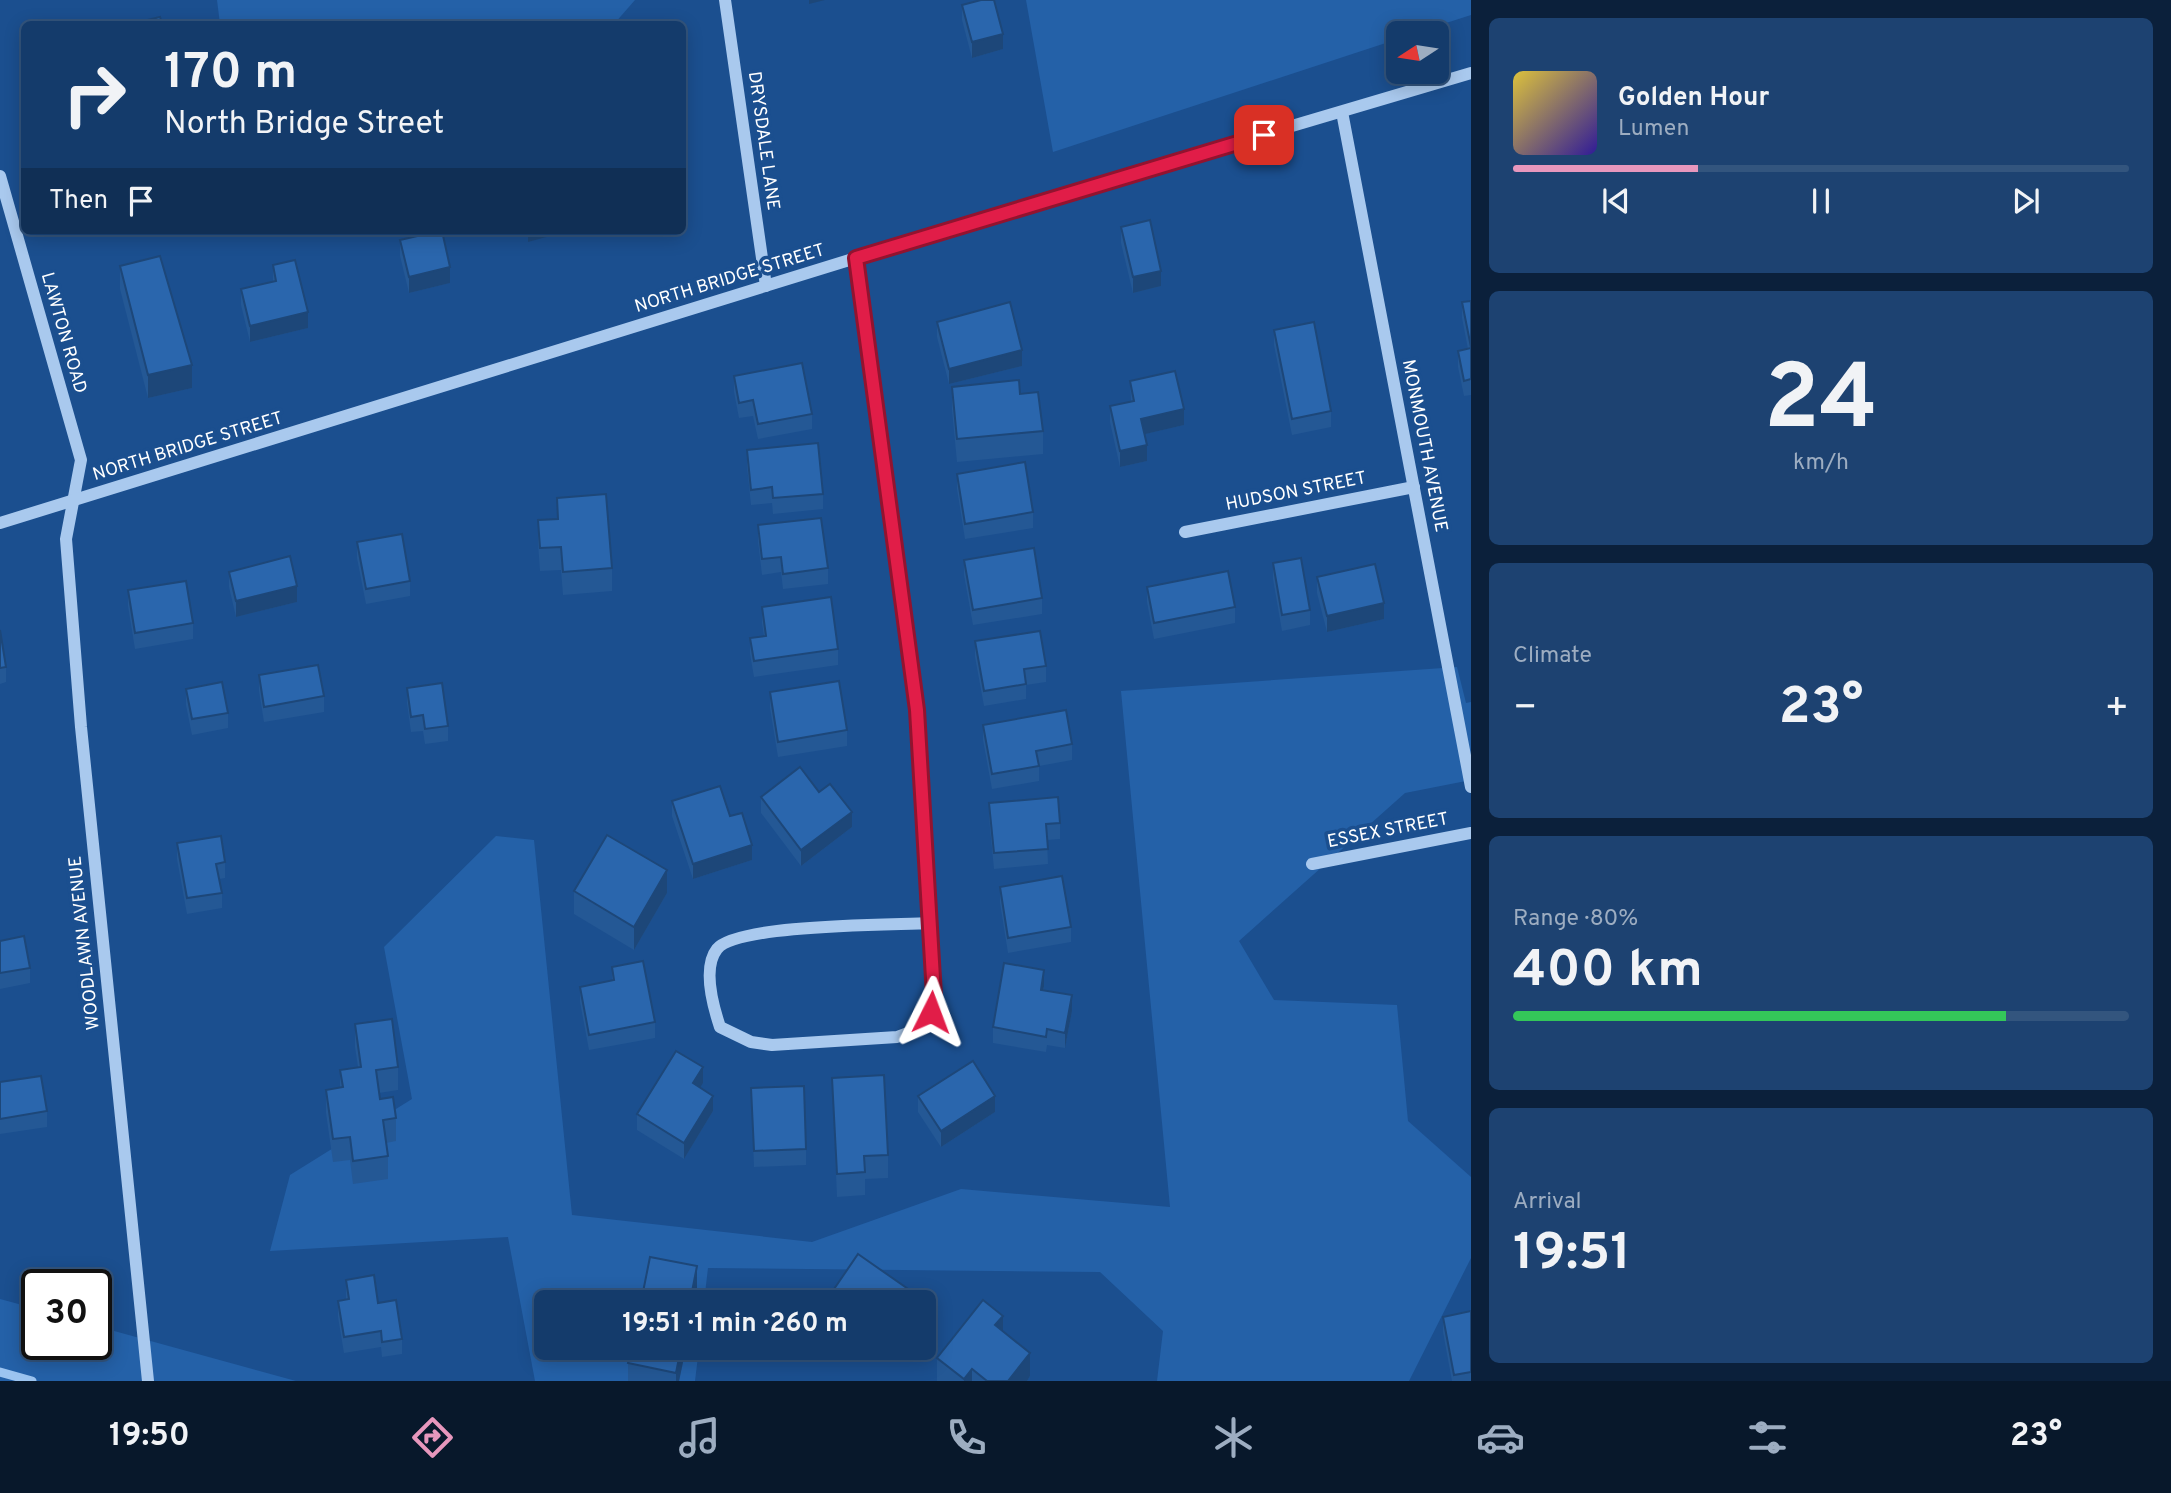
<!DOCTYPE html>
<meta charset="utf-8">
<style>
body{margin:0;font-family:Overpass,sans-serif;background:#1d4271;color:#f1f3f6;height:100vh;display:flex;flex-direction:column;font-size:26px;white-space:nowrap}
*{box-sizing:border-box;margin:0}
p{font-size:23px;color:#9dadc1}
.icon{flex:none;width:38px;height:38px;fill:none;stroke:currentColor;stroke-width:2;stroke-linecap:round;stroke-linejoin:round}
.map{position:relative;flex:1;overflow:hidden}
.details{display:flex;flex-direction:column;gap:18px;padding:18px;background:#0b203b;width:700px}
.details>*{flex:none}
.banner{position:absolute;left:21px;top:21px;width:665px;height:214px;border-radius:10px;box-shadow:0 4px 18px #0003,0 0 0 2px #33557e;background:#143b6b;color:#f1f3f6;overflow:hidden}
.needle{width:46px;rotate:258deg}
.controls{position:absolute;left:1386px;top:21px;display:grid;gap:14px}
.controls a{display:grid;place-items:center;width:63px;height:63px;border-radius:10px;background:#143b6b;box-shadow:0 4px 18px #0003,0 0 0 2px #33557e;font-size:35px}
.speed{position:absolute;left:21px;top:1269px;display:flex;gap:14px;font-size:35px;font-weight:700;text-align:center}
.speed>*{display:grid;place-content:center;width:91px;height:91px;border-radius:50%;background:#143b6b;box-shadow:0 4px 18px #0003,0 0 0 2px #33557e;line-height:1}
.speed .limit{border:4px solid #111;border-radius:10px;background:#fff;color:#111}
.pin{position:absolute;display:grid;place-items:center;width:60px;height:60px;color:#fff;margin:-30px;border-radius:14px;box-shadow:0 4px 10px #0006}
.me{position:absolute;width:77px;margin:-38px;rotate:3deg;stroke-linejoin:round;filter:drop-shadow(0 0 5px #0008)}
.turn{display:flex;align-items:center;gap:24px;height:147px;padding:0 28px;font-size:32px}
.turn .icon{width:91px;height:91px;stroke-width:2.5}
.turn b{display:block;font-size:49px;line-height:60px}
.then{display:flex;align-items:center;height:66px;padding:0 28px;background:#0003;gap:14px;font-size:26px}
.big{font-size:52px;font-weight:700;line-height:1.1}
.details .tile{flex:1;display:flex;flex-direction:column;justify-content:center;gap:10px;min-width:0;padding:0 24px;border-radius:10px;background:#1d4271}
.details .dial{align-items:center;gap:0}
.dial b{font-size:91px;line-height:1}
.song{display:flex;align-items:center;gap:21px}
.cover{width:84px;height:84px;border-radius:10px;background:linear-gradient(135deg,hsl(50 70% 55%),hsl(250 70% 35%))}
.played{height:7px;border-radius:4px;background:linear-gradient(90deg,#e797bd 30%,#33557e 30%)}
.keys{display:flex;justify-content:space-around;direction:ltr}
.heat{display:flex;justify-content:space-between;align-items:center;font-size:38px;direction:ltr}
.charge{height:10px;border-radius:5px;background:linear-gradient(90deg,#34c759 80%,#33557e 0)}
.trip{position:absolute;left:534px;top:1290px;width:402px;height:70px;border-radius:10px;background:#143b6b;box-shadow:0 4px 18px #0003,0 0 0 2px #33557e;font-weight:700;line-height:70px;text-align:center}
.tabs{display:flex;height:112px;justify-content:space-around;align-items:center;background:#08182b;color:#9dadc1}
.tabs .icon{width:49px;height:49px}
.tabs .on{color:#e797bd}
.tabs b{font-size:32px;color:#f1f3f6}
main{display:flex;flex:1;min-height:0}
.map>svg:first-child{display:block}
.green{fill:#2461a8}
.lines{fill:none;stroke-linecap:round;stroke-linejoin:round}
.stream{stroke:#9cc4f0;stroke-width:9}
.minor{stroke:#a9c9ee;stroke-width:12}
.wall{fill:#245895}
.shaded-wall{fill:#1d4779}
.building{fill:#2a66ad;stroke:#1d4779;stroke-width:2}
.route-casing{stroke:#92132f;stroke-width:18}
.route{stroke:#e11d48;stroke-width:12}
.labels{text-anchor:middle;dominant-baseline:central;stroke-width:7;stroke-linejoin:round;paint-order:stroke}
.street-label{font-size:18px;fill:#fff;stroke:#1b4f8f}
</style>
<main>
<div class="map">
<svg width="1471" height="1381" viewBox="0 0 1471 1381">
<rect width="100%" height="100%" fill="#1b4f8f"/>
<g class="green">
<path d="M 217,0 L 635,0 L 614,24 L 220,24 Z"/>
<path d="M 1026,0 L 1471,0 L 1471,15 L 1415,33 L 1398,33 L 1398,39 L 1053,152 Z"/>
<path d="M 1457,667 L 1466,703 L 1471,702 L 1471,780 L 1405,793 L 1239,941 L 1274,1000 L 1397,1005 L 1408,1121 L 1471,1177 L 1471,1258 L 1409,1381 L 1157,1381 L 1163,1331 L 1100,1272 L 708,1268 L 704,1302 L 546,1302 L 546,1348 L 699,1348 L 695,1381 L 535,1381 L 508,1237 L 270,1251 L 290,1175 L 412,1099 L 384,947 L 496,836 L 534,840 L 572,1215 L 812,1242 L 961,1189 L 1170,1207 L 1121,691 Z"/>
<path d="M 0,1299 L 37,1309 L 37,1344 L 96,1344 L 96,1326 L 296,1381 L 0,1381 Z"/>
</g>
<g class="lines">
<path class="stream" d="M 0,1372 L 32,1381"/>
<g class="minor">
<path d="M 725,0 L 766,286"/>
<path d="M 1342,112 L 1471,787"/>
<path d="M 0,176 L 81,460 L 66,539 L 81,727 L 148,1381"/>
<path d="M 855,259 L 917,710 L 929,923"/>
<path d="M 0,523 L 1082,188 L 1471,73"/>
<path d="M 1185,532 L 1414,487"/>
<path d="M 1312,864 L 1471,833"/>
<path d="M 929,923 L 934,995 L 931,1012 L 918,1029 L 897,1037 L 772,1045 L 751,1042 L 720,1027 C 713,1006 702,968 717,949 C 737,924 891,925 929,923 Z"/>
</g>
</g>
<g class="wall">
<path d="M 962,5 L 1003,49 L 972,58 L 962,20 Z"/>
<path d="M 1121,227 L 1161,286 L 1133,293 L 1121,243 Z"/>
<path d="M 400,240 L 450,283 L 409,293 L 400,256 Z"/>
<path d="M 273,265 L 308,328 L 250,342 L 241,305 L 241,289 L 273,282 Z"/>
<path d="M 120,266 L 192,388 L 148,398 L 120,289 Z"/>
<path d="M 1471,301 L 1471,395 L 1464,396 L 1458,367 L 1458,351 L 1468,349 L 1462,318 L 1462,302 Z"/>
<path d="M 937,322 L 1022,366 L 949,384 L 937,337 Z"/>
<path d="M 1274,330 L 1331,411 L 1331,427 L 1292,435 L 1274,345 Z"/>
<path d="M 734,376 L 812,414 L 812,429 L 758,439 L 753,416 L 739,418 L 734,392 Z"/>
<path d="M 1130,381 L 1184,425 L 1145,434 L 1147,461 L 1120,467 L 1110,422 L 1110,406 L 1131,402 Z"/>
<path d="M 952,387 L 1020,394 L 1043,431 L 1043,454 L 957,462 L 952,410 Z"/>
<path d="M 747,450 L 823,494 L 823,509 L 773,514 L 772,503 L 751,505 L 747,466 Z"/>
<path d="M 957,474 L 1033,512 L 1033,528 L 965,539 L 957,489 Z"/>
<path d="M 557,498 L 612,568 L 612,591 L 563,595 L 561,570 L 540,571 L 538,543 L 538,520 L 557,519 Z"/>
<path d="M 758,525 L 828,568 L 828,584 L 783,589 L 781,572 L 762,575 L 758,541 Z"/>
<path d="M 357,542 L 410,581 L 410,596 L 366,604 L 357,558 Z"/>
<path d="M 964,560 L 1042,598 L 1042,614 L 973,625 L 964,575 Z"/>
<path d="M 1273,563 L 1310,610 L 1310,625 L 1282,631 L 1273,579 Z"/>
<path d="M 229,572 L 297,602 L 236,617 L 229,587 Z"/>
<path d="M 1317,577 L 1384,619 L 1327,632 L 1317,593 Z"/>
<path d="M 1147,587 L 1235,607 L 1235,623 L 1154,639 L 1147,602 Z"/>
<path d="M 128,590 L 193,623 L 193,639 L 135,649 L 128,606 Z"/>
<path d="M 762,607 L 838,649 L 838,665 L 754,677 L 750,654 L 750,638 L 764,636 L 762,623 Z"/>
<path d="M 0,630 L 6,667 L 6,682 L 0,684 Z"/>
<path d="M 975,641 L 1046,666 L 1046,682 L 1026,685 L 1026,699 L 984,706 L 975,657 Z"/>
<path d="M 259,675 L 324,696 L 324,712 L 264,722 L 259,691 Z"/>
<path d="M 407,688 L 448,726 L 448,741 L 425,744 L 423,731 L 411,732 L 407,703 Z"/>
<path d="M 186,689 L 228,713 L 228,728 L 192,735 L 186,705 Z"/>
<path d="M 770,692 L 847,730 L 847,746 L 778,757 L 770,708 Z"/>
<path d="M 983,725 L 1072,744 L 1072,760 L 1039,766 L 1039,781 L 992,789 L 983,740 Z"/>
<path d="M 761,797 L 852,827 L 801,866 L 761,813 Z"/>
<path d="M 672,801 L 730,816 L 752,860 L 693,879 L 672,816 Z"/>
<path d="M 989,803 L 1060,823 L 1060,839 L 1047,840 L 1048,864 L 994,869 L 989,818 Z"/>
<path d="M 177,843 L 225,862 L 225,878 L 219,879 L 222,893 L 222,908 L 187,914 L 177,859 Z"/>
<path d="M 1000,887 L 1071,927 L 1071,942 L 1008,953 L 1000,903 Z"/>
<path d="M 574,891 L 667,893 L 634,950 L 574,914 Z"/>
<path d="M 0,941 L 30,968 L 30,983 L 0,989 Z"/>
<path d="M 612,967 L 655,1022 L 655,1038 L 589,1050 L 580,1002 L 580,987 L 612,980 Z"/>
<path d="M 1044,986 L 1044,990 L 1072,1011 L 1065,1048 L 1047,1045 L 1046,1052 L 993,1043 L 993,1027 Z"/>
<path d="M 355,1024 L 398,1067 L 398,1090 L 379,1093 L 380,1099 L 396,1118 L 396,1141 L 386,1143 L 388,1156 L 388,1179 L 353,1184 L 350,1160 L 333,1162 L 326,1113 L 326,1090 L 340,1088 L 340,1070 L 358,1067 L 355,1047 Z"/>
<path d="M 832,1078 L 888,1155 L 888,1178 L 865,1179 L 865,1195 L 837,1197 Z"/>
<path d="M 0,1082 L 47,1111 L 47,1127 L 0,1134 Z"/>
<path d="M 703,1083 L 700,1087 L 713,1111 L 684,1159 L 637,1130 L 637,1114 Z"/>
<path d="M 751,1088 L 806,1149 L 806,1165 L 754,1167 Z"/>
<path d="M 918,1096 L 995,1112 L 941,1147 L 918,1112 Z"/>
<path d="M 346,1280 L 378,1303 L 402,1339 L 402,1354 L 382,1357 L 381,1347 L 344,1353 L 338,1317 L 338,1301 L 346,1300 Z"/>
<path d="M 832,1292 L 921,1302 L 832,1302 Z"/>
<path d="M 1471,1311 L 1471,1381 L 1452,1381 L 1443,1332 L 1443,1317 Z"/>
<path d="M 1003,1331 L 1030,1376 L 1027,1381 L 937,1381 L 937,1358 Z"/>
<path d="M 631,1348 L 686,1348 L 679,1381 L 628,1381 L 628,1363 Z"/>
</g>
<g class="shaded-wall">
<path d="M 809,0 L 825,0 L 809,4 Z"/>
<path d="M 1003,34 L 1003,49 L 972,58 L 972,42 Z"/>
<path d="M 528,231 L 568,231 L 528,242 Z"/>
<path d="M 450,267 L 450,283 L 409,293 L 409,277 Z"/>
<path d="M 1161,271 L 1161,286 L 1133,293 L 1133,277 Z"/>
<path d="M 308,312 L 308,328 L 250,342 L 250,326 Z"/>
<path d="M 1022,350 L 1022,366 L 949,384 L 949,369 Z"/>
<path d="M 192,365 L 192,388 L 148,398 L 148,375 Z"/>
<path d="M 1184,409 L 1184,425 L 1141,435 L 1141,419 Z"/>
<path d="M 1147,445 L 1147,461 L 1120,467 L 1120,451 Z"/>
<path d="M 297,586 L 297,602 L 236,617 L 236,601 Z"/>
<path d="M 1384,603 L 1384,619 L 1327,632 L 1327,616 Z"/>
<path d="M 852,812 L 852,827 L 801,866 L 801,850 Z"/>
<path d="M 752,845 L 752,860 L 693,879 L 693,864 Z"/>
<path d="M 667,870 L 667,893 L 634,950 L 634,927 Z"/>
<path d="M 1044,970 L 1044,986 L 1041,1005 L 1041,990 Z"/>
<path d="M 1072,995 L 1072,1011 L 1065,1048 L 1065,1033 Z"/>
<path d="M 703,1067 L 703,1083 L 693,1099 L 693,1083 Z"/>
<path d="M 713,1096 L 713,1111 L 684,1159 L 684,1143 Z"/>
<path d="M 995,1096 L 995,1112 L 941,1147 L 941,1131 Z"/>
<path d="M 697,1266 L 697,1289 L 695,1302 L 690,1302 Z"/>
<path d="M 1003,1316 L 1003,1339 L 995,1325 Z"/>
<path d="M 681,1348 L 686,1348 L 679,1381 L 676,1381 L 676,1373 Z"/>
<path d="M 1030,1353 L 1030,1376 L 1027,1381 L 1008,1381 Z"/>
<path d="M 972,1369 L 972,1381 L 964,1381 L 964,1379 Z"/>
</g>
<g class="building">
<path d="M 981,0 L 994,0 L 1003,34 L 972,42 L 962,5 Z"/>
<path d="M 160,17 L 162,24 L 131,24 Z"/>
<path d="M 1150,220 L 1161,271 L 1133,277 L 1121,227 Z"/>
<path d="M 439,231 L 442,231 L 450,267 L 409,277 L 400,240 Z"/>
<path d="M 160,256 L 192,365 L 148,375 L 120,266 Z"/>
<path d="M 295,260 L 308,312 L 250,326 L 241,289 L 276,281 L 273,265 Z"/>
<path d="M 1471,301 L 1471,347 L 1462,302 Z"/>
<path d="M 1010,302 L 1022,350 L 949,369 L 937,322 Z"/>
<path d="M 1314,322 L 1331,411 L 1292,419 L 1274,330 Z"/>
<path d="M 1471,348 L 1471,379 L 1464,381 L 1458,351 Z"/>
<path d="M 802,363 L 812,414 L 758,424 L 753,400 L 739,403 L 734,376 Z"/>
<path d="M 1175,371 L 1184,409 L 1141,419 L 1147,445 L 1120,451 L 1110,406 L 1134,401 L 1130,381 Z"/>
<path d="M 1019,380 L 1020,394 L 1038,392 L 1043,431 L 957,439 L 952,387 Z"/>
<path d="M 818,443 L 823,494 L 773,498 L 772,487 L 751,490 L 747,450 Z"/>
<path d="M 1025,462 L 1033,512 L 965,524 L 957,474 Z"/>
<path d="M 606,494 L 612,568 L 563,572 L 561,547 L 540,548 L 538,520 L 558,519 L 557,498 Z"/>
<path d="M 821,518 L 828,568 L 783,574 L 781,557 L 762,559 L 758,525 Z"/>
<path d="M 402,534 L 410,581 L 366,589 L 357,542 Z"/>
<path d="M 1034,548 L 1042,598 L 973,610 L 964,560 Z"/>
<path d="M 290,556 L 297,586 L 236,601 L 229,572 Z"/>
<path d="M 1301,558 L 1310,610 L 1282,615 L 1273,563 Z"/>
<path d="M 1375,564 L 1384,603 L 1327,616 L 1317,577 Z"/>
<path d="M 1228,571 L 1235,607 L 1154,623 L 1147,587 Z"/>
<path d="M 186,581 L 193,623 L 135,633 L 128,590 Z"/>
<path d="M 831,597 L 838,649 L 754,661 L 750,638 L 766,636 L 762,607 Z"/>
<path d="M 0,630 L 6,667 L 0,668 Z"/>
<path d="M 1040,631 L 1046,666 L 1024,669 L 1026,684 L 984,691 L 975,641 Z"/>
<path d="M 318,665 L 324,696 L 264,707 L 259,675 Z"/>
<path d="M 839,681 L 847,730 L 778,742 L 770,692 Z"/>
<path d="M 222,682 L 228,713 L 192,719 L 186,689 Z"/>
<path d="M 442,683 L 448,726 L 425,729 L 423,715 L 411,717 L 407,688 Z"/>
<path d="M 1066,710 L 1072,744 L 1036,751 L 1039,766 L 992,774 L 983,725 Z"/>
<path d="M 800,767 L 819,792 L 830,784 L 852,812 L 801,850 L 761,797 Z"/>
<path d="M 720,786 L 730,816 L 742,813 L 752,845 L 693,864 L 672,801 Z"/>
<path d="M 1058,797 L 1060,823 L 1046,824 L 1048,849 L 994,853 L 989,803 Z"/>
<path d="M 607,835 L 667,870 L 634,927 L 574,891 Z"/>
<path d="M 221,836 L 225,862 L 216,864 L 222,893 L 187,898 L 177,843 Z"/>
<path d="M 1062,876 L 1071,927 L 1008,938 L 1000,887 Z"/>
<path d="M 24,936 L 30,968 L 0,973 L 0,941 Z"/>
<path d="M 643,961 L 655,1022 L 589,1035 L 580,987 L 614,980 L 612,967 Z"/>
<path d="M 1004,963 L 1044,970 L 1041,990 L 1072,995 L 1065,1033 L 1047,1029 L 1046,1037 L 993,1027 Z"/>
<path d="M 392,1019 L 398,1067 L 376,1070 L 380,1099 L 393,1097 L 396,1118 L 383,1120 L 388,1156 L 353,1161 L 350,1137 L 333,1139 L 326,1090 L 343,1087 L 340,1070 L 361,1067 L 355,1024 Z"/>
<path d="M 676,1051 L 703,1067 L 693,1083 L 713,1096 L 684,1143 L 637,1114 Z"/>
<path d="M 973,1061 L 995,1096 L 941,1131 L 918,1096 Z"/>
<path d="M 884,1075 L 888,1155 L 864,1156 L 865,1172 L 837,1174 L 832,1078 Z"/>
<path d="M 41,1076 L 47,1111 L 0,1119 L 0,1082 Z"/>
<path d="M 804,1086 L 806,1149 L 754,1151 L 751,1088 Z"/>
<path d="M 858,1254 L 921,1298 L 918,1302 L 846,1302 L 832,1292 Z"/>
<path d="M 650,1257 L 697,1266 L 690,1302 L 641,1302 Z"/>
<path d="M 374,1275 L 378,1303 L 396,1300 L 402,1339 L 382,1342 L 381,1331 L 344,1337 L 338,1301 L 349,1299 L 346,1280 Z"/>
<path d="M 983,1300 L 1003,1316 L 995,1325 L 1030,1353 L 1008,1381 L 987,1381 L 972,1369 L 964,1379 L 937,1358 Z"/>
<path d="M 1471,1311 L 1471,1372 L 1454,1375 L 1443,1317 Z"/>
<path d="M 631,1348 L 681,1348 L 676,1373 L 628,1363 Z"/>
</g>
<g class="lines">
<defs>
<path id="route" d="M 931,1012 L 934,995 L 917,710 L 856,258 L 1264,135"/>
</defs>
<use href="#route" class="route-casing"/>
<use href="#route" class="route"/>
</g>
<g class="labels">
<g class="street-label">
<text transform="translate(763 141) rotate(82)">DRYSDALE LANE</text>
<text transform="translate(730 279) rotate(-17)">NORTH BRIDGE STREET</text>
<text transform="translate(63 333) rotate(74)">LAWTON ROAD</text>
<text transform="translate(1424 446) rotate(79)">MONMOUTH AVENUE</text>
<text transform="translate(188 447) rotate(-17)">NORTH BRIDGE STREET</text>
<text transform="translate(1296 492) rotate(-11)">HUDSON STREET</text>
<text transform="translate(1388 831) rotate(-11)">ESSEX STREET</text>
<text transform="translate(85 943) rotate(-96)">WOODLAWN AVENUE</text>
</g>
</g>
</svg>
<div class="controls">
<a><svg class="needle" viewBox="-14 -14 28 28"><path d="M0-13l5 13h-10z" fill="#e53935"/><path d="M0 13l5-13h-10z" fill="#9dadc1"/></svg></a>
</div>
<div class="speed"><div class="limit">30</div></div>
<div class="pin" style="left:1264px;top:135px;background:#d93025"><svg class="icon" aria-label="arrive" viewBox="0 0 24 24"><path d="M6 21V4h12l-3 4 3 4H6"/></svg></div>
<svg class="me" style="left:931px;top:1012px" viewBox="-20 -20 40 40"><path d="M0-17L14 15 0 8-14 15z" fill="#e11d48" stroke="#fff" stroke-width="4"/></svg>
<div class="trip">19:51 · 1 min · 260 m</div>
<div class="banner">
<div class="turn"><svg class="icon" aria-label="right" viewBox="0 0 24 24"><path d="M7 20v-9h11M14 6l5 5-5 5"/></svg><div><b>170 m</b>North Bridge Street</div></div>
<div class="then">Then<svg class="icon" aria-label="arrive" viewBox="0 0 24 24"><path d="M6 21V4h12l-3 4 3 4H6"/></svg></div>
</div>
</div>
<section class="details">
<div class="tile">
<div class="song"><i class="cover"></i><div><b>Golden Hour</b><p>Lumen</p></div></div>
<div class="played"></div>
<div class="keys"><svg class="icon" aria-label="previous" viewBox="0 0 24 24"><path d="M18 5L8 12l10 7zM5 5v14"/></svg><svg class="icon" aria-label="pause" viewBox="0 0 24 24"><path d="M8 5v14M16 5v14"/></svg><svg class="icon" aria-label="next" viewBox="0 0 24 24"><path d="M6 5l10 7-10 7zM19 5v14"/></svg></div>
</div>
<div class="tile dial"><b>24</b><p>km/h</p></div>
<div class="tile"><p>Climate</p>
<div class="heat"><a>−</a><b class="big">23°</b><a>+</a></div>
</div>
<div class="tile"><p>Range · 80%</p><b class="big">400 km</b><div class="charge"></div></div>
<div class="tile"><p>Arrival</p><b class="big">19:51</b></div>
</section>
</main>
<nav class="tabs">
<b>19:50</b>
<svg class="icon on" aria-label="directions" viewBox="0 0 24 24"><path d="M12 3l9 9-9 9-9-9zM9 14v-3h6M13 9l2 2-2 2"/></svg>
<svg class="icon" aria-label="music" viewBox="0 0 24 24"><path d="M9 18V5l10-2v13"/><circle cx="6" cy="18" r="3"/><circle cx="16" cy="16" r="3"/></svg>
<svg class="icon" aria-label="phone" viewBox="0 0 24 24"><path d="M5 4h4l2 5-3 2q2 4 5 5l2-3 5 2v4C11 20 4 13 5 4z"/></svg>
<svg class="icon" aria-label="climate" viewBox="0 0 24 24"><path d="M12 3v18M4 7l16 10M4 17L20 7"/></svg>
<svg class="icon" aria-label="car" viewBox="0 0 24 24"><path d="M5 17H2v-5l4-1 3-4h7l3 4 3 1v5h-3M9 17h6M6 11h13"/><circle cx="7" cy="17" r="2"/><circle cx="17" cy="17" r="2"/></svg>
<svg class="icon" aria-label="filters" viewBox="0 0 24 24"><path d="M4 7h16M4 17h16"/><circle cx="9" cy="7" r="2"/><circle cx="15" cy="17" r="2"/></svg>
<b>23°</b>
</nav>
